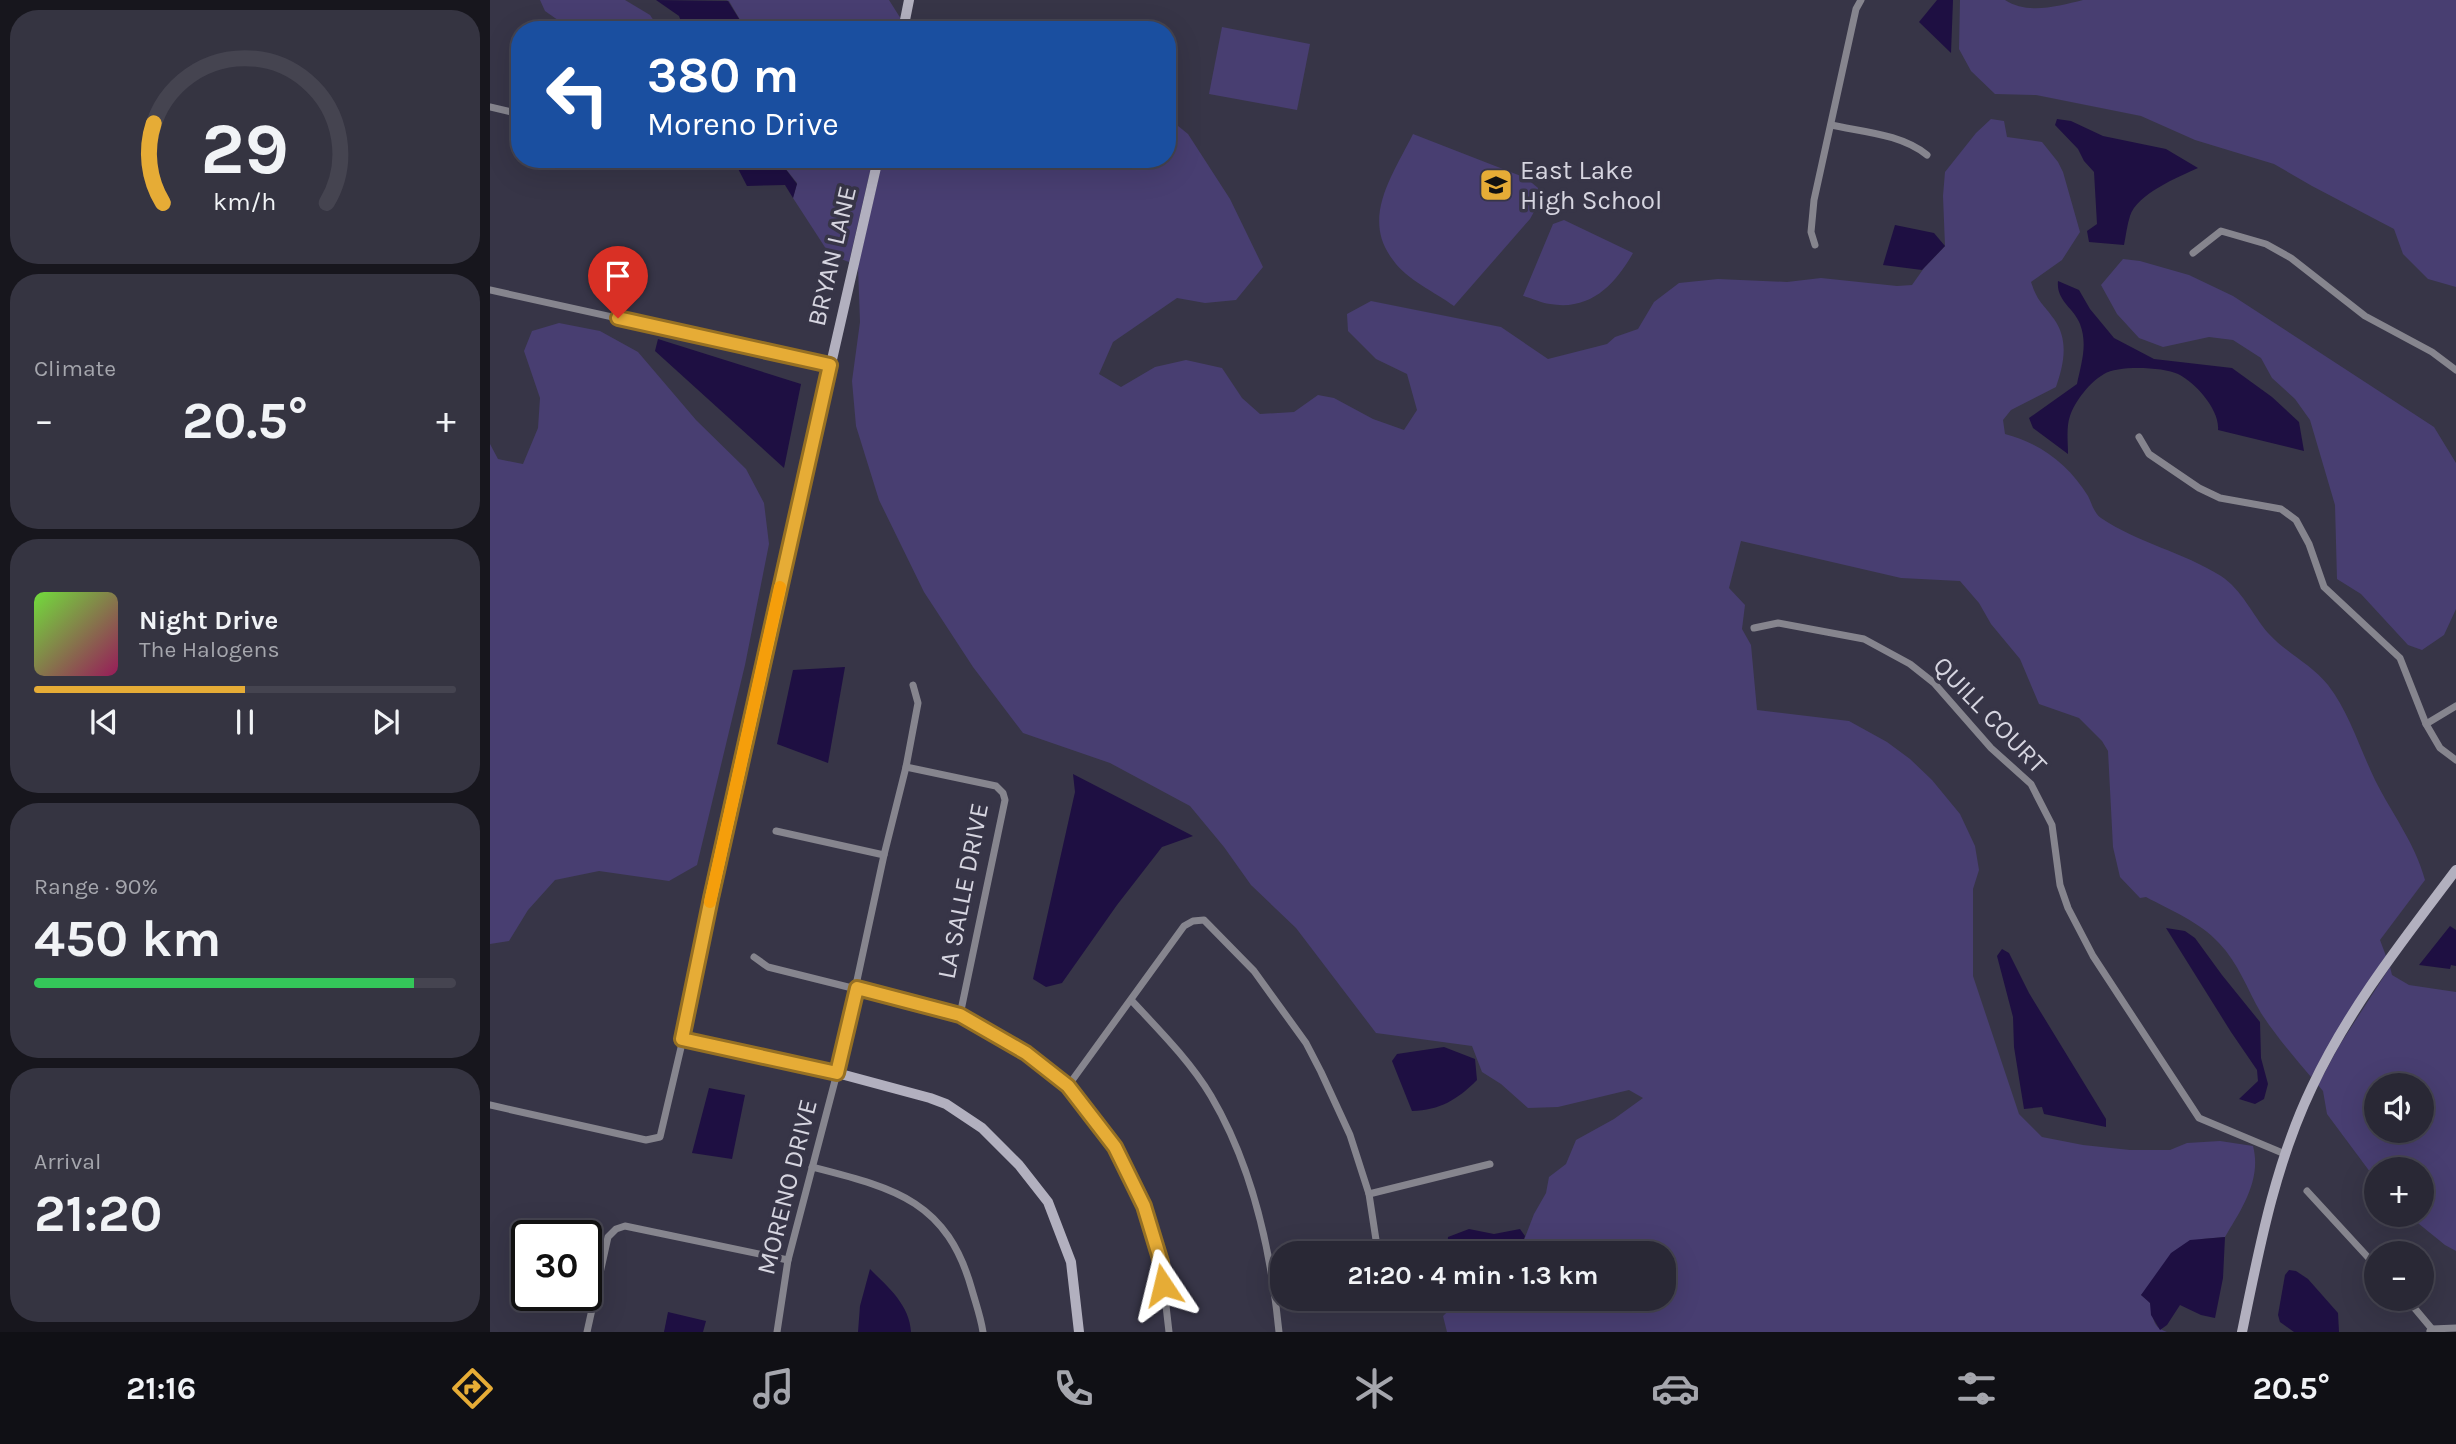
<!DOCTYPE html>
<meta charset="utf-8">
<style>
body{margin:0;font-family:Karla,sans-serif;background:#353441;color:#f1f3f6;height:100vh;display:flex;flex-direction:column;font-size:26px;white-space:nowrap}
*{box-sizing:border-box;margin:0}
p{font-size:23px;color:#a5a6ad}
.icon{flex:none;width:38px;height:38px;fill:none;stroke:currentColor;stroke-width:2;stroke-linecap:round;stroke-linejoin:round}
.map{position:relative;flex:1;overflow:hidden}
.side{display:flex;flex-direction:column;gap:10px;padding:10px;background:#17161d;width:490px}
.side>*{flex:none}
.guide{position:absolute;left:21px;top:21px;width:665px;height:147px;border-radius:28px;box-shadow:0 7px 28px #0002,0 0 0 2px #454450;background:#1a4fa0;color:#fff;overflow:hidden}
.buttons{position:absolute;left:1874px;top:1073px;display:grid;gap:14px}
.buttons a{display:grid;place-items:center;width:70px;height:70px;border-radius:50%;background:#292835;box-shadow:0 7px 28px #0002,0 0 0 2px #454450;font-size:35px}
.speed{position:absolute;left:21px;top:1220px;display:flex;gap:14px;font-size:35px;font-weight:700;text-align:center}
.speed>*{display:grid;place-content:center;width:91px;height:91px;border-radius:50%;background:#292835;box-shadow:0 7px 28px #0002,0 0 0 2px #454450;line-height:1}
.speed .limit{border:4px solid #111;border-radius:10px;background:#fff;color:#111}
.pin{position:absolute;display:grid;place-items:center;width:60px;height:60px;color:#fff;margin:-72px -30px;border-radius:50% 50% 50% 0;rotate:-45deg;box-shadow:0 0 7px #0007}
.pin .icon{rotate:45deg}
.me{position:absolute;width:77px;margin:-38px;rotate:350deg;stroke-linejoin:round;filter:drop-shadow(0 0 5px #0008)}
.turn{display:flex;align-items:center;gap:24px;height:147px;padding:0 21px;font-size:32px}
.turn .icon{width:91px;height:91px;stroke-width:2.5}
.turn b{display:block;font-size:49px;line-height:60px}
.big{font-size:52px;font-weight:700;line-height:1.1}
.side .tile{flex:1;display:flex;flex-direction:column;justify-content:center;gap:10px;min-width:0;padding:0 24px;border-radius:28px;background:#353441}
.side .dial{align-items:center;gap:0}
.dial svg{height:182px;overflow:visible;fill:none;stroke:#454450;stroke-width:7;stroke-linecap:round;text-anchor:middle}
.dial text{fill:#f1f3f6;stroke:none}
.song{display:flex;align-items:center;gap:21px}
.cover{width:84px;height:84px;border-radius:10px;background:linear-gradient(135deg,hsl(100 70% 55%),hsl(330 70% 35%))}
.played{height:7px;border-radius:4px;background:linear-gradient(90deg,#e6ac36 50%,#454450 50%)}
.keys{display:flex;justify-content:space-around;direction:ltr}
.heat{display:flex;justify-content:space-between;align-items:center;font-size:38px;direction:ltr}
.charge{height:10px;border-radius:5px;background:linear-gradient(90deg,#34c759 90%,#454450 0)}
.trip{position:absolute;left:780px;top:1241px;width:406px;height:70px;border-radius:28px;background:#292835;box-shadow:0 7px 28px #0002,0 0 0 2px #454450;font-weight:700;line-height:70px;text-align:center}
.dock{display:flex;height:112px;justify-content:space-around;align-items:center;background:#101015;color:#a5a6ad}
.dock .icon{width:49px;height:49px}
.dock .on{color:#e6ac36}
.dock b{font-size:32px;color:#f1f3f6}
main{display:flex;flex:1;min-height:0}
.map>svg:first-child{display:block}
.green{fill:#483e71;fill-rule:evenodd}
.water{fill:#1e0f42}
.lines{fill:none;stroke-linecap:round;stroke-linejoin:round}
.street{stroke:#86858e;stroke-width:7}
.secondary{stroke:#b2b0bf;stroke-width:10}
.route-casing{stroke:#967023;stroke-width:18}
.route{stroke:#e6ac36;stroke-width:12}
.slow{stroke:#f59e0b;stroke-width:12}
.labels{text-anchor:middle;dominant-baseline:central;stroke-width:7;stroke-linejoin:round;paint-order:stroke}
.poi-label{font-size:26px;fill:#d6d5e0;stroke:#373547;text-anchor:start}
.street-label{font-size:26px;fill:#d6d5e0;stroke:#373547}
</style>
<main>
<section class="side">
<div class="tile dial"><svg viewBox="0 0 100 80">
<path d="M14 69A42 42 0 1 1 86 69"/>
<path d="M14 69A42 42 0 0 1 10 34" stroke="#e6ac36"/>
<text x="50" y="56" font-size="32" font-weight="700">29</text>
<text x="50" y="72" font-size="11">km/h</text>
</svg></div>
<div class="tile"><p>Climate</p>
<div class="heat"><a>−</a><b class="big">20.5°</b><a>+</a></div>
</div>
<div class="tile">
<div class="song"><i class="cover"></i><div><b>Night Drive</b><p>The Halogens</p></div></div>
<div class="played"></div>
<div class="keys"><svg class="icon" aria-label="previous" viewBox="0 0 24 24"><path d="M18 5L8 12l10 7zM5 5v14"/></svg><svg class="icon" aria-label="pause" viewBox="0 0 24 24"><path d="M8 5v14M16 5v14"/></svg><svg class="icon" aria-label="next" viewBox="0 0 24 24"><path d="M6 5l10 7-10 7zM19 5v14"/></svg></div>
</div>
<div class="tile"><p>Range · 90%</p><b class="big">450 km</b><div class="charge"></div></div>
<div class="tile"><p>Arrival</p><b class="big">21:20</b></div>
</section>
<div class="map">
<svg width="1966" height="1332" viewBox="0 0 1966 1332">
<rect width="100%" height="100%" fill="#373547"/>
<g class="green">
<path d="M 50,0 L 135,0 L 160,15 L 170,30 L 82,30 L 55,11 Z"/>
<path d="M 236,0 L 399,0 L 411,19 L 408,30 L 256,30 L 239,1 Z"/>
<path d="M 1470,0 L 1515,0 C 1538,15 1568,6 1593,0 L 1966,0 L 1966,287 L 1938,279 L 1913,254 L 1904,229 L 1822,186 L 1784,164 L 1705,140 L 1651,116 L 1546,95 L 1505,94 L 1481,71 L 1469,49 Z"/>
<path d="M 732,27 L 820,44 L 807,110 L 719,94 Z"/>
<path d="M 677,117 L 698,134 L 740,199 L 773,267 L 746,300 L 715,303 L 687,298 L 623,342 L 609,374 L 631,387 L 665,367 L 696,360 L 732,368 L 752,398 L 770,414 L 804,412 L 828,395 L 844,398 L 883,419 L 914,430 L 927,410 L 917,374 L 886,359 L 858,331 L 857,314 L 881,301 L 1011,327 L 1058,359 L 1117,344 L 1125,337 L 1148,329 L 1164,302 L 1189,283 L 1228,279 L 1297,282 L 1331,278 L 1407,286 L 1422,285 L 1434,268 L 1455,246 L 1453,196 L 1455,172 L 1486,133 L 1501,119 L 1514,121 L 1517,137 L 1552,142 L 1568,162 L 1573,172 L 1590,232 L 1572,260 L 1541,282 C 1548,303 1553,303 1564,319 C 1579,340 1574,364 1566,387 L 1521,410 L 1513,420 L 1515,434 C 1550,443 1579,465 1598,496 C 1602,504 1604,513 1611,518 C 1648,543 1693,552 1731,576 C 1752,590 1762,614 1778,633 C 1796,653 1821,664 1838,685 C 1859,712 1870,749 1885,780 C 1902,814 1925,843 1935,880 L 1890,940 L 1896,956 L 1821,1077 C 1804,1057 1786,1036 1771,1013 C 1757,989 1749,964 1729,943 C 1710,922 1680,910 1656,897 L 1650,898 L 1630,877 L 1623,847 L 1618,751 L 1612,741 L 1589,718 L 1549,704 L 1530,659 L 1501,624 L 1489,603 L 1470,581 L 1411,578 L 1251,541 L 1239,588 L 1255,605 L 1252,629 L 1261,645 L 1267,710 L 1359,721 L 1397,742 L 1420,759 L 1442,780 L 1470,814 L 1485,846 L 1489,870 L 1483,889 L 1483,976 L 1529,1114 L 1552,1137 L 1593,1145 L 1640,1150 L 1680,1150 L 1697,1143 L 1730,1141 L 1763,1146 C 1772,1180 1751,1210 1735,1237 L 1712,1239 L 1651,1295 C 1654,1297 1658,1300 1660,1303 C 1665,1315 1659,1326 1677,1332 L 957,1332 L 953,1316 L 971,1299 L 1174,1298 L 1174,1253 L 1029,1253 L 1044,1214 L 1056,1193 L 1059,1177 L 1076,1164 L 1086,1140 L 1124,1119 L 1153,1098 L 1139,1090 L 1068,1107 L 1038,1108 L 1011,1084 L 992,1072 L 982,1046 L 886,1033 L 806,928 L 761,885 L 734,847 L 700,806 L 620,763 L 533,733 L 483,667 L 434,592 L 389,500 L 366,426 L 362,381 L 370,322 L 368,266 L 393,159 L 677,159 Z"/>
<path d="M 923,134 L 1036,178 L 1048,188 L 1050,201 L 1040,219 L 964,306 C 945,292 917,280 903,260 C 870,218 904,173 923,134 Z"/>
<path d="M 288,159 L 383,159 L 359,262 L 340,255 L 303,198 L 307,183 Z"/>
<path d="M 1074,220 L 1143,253 C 1125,285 1100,311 1060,304 C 1051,303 1042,298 1033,296 L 1063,224 Z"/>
<path d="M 1633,259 L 1650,261 L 1699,275 L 1743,296 L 1944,427 L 1966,463 L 1966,609 L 1954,635 L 1932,650 L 1918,645 L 1871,594 L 1847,579 L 1845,505 L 1820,420 L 1805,399 L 1782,378 L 1771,358 L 1743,340 L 1719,337 L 1673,347 L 1649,338 L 1627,314 L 1611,285 Z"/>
<path d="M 69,323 L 110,331 L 148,352 L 206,420 L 256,469 L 274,503 L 279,544 L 255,665 L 207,865 L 179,881 L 109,871 L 65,880 L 38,910 L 19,941 L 0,944 L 0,444 L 8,459 L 33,464 L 48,428 L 50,398 L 34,351 L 42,331 Z"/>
<path d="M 1900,967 L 1902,975 L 1919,985 L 1966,992 L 1966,1251 L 1955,1245 L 1918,1215 L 1932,1214 L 1932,1169 L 1886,1169 L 1886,1180 L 1837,1114 L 1833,1091 L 1828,1085 L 1849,1046 ZM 1886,1085 L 1932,1085 L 1932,1130 L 1886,1130 Z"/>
</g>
<g class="water">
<path d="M 166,0 L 238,1 L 256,30 L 194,30 L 189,16 Z"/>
<path d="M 1447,0 L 1463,0 L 1461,53 L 1429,22 Z"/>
<path d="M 1567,119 L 1581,121 L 1613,136 L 1676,149 L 1708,168 C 1688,177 1647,194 1640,216 C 1637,225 1636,235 1634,245 L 1599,242 L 1597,231 L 1607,224 L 1604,172 L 1594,161 L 1588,149 L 1565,125 Z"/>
<path d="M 243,159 L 288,159 L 307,184 L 303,198 L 295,185 L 257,186 Z"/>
<path d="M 1405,225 L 1444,233 L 1455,246 L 1432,270 L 1393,265 Z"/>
<path d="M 1568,281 L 1589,290 L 1600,309 L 1624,338 L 1664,359 L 1742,368 L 1782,397 L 1809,422 L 1814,451 L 1728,430 C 1730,410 1706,383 1688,374 C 1673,367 1628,365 1614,374 C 1600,382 1585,401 1580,416 C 1576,427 1578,442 1578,454 L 1543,428 L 1539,418 L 1587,384 C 1591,364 1598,345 1590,324 C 1584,308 1566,301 1568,281 Z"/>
<path d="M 168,339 L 311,384 L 294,468 L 165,351 Z"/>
<path d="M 355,667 L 338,763 L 287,744 L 303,670 Z"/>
<path d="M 583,774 L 703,836 L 672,847 L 627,905 L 572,983 L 556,987 L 543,979 L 585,792 Z"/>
<path d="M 1960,926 L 1966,930 L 1966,966 L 1961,965 L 1960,969 L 1929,965 Z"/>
<path d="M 1676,928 L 1695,931 L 1705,938 L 1732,975 L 1770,1022 L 1771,1058 L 1778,1084 L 1774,1099 L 1765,1104 L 1749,1099 L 1768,1081 L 1767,1070 L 1741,1032 Z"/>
<path d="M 1512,949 L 1519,953 L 1539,993 L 1616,1119 L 1616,1127 L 1554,1114 L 1552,1107 L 1534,1109 L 1524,1047 L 1523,1017 L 1507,956 Z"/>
<path d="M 954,1047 L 985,1059 L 987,1080 C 967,1100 950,1110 922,1111 L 902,1061 L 907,1054 Z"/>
<path d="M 219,1088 L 255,1095 L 242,1159 L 202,1153 Z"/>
<path d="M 979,1229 L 1004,1234 L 1030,1229 L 1035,1236 L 1029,1253 L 957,1253 L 958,1237 Z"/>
<path d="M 1735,1237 L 1733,1278 L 1725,1318 L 1711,1315 L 1690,1305 L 1677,1325 L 1670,1330 L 1661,1315 L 1660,1303 L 1651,1295 L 1681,1253 L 1700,1240 Z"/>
<path d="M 380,1269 C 397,1286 420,1305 421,1332 L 368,1332 L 370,1306 Z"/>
<path d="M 1799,1270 L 1806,1271 L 1818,1279 L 1848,1313 L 1849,1332 L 1804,1332 L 1790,1322 L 1788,1315 L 1795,1275 Z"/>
<path d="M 178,1312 L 216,1321 L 213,1332 L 174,1332 Z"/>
</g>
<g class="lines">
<g class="street">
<path d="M 0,107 L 30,114"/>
<path d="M 1341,125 C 1373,132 1411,134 1437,155"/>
<path d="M 1325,245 L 1321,232 L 1324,200 L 1366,9 L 1371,0"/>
<path d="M 1703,253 L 1731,231 L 1776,244 L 1801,258 L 1875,316 L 1942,352 L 1966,370"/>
<path d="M 0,290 L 340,365"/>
<path d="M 1649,437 L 1659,454 L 1709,488 L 1730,498 L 1791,509 L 1806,520 L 1819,544 L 1834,587 L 1910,658 L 1936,724 L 1950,748 L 1966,760"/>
<path d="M 1264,628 L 1288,623 L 1374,639 L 1420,664 L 1444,683 L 1501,748 L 1541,784 L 1562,825 L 1570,885 L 1578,908 L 1603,956 L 1709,1118 L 1795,1154"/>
<path d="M 1936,724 L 1966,706"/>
<path d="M 416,767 L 506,786 L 513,793 L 515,800 L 470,1015"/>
<path d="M 286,831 L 394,855"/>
<path d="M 264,957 L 278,967 L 470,1015 L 536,1053 L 578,1086 L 625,1147 L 654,1206 L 671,1262 L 679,1332"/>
<path d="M 642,1001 C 669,1030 700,1061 721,1096 C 763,1167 781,1250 789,1332"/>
<path d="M 578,1086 L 694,926 L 703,921 L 714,920 L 764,971 L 816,1043 L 831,1072 L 860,1135 L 879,1194 L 888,1253"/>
<path d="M 0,1105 L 156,1140 L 170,1137 L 193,1039"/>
<path d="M 322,1167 C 404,1188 457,1200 482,1290 C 486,1304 491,1318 493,1332"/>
<path d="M 1817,1191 L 1886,1266"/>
<path d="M 879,1194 L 1000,1164"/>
<path d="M 1916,1298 L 1942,1329"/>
<path d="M 786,1300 L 798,1298"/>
<path d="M 1940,1331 L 1942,1329 L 1966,1328"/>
<path d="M 97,1332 L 118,1237 L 126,1229 L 135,1226 L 298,1260"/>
<path d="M 287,1332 L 298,1260 L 347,1073 L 394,855 L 416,767 L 428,703 L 423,685"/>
</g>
<g class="secondary">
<path d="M 413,30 L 419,0"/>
<path d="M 388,159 L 274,656 L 193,1039 L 347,1073 L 440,1098 L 456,1104 L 492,1128 L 529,1165 L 558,1202 L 581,1262 L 589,1332"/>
<path d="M 1752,1332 C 1769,1249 1785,1164 1822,1087 C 1859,1008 1914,939 1966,870"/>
</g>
</g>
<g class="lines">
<defs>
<path id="route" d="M 128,318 L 340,365 L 221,898 L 192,1039 L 347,1073 L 367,988 L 470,1015 L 536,1053 L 578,1086 L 625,1147 L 654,1206 L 671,1262 L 673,1285"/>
</defs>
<use href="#route" class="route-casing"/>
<use href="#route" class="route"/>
<path class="slow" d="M 220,902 L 290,587"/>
</g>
<defs>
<symbol id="school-square" viewBox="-11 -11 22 22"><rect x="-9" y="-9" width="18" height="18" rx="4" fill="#e6ac36" stroke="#373547"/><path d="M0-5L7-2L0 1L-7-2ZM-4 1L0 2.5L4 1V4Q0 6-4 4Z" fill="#111"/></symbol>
</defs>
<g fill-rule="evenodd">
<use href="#school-square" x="987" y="166" width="38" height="38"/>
</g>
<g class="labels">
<g class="poi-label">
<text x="1030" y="170">East Lake<tspan x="1030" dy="30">High School</tspan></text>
</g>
<g class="street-label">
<text transform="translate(342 256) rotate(-77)">BRYAN LANE</text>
<text transform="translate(1500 715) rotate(46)">QUILL COURT</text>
<text transform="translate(473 891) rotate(-79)">LA SALLE DRIVE</text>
<text transform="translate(297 1187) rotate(-76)">MORENO DRIVE</text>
</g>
</g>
</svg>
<div class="buttons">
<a><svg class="icon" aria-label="sound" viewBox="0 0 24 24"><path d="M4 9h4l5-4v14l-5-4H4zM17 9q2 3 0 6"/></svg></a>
<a>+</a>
<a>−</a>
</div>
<div class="speed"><div class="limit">30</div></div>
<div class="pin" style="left:128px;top:318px;background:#d93025"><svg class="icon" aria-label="arrive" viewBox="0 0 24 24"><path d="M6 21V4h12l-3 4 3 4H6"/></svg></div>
<svg class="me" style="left:673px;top:1285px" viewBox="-20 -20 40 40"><path d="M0-17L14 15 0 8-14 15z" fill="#e6ac36" stroke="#fff" stroke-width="4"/></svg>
<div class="trip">21:20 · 4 min · 1.3 km</div>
<div class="guide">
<div class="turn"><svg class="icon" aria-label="left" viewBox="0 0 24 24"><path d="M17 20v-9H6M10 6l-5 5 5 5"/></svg><div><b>380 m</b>Moreno Drive</div></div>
</div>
</div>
</main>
<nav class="dock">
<b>21:16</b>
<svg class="icon on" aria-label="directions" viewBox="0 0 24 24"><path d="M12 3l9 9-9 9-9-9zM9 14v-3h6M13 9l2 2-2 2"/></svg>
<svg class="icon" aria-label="music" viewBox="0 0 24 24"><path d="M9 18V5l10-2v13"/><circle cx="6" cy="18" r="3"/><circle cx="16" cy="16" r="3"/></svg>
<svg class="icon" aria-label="phone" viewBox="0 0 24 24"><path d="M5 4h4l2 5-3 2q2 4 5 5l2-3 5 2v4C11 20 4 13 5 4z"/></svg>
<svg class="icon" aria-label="climate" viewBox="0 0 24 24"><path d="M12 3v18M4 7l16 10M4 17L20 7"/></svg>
<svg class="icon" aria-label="car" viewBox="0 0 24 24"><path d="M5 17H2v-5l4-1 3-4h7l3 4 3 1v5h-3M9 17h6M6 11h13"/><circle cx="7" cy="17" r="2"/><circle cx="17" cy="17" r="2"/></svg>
<svg class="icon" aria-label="filters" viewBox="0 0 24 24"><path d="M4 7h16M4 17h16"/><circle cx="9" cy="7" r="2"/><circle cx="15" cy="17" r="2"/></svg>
<b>20.5°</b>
</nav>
